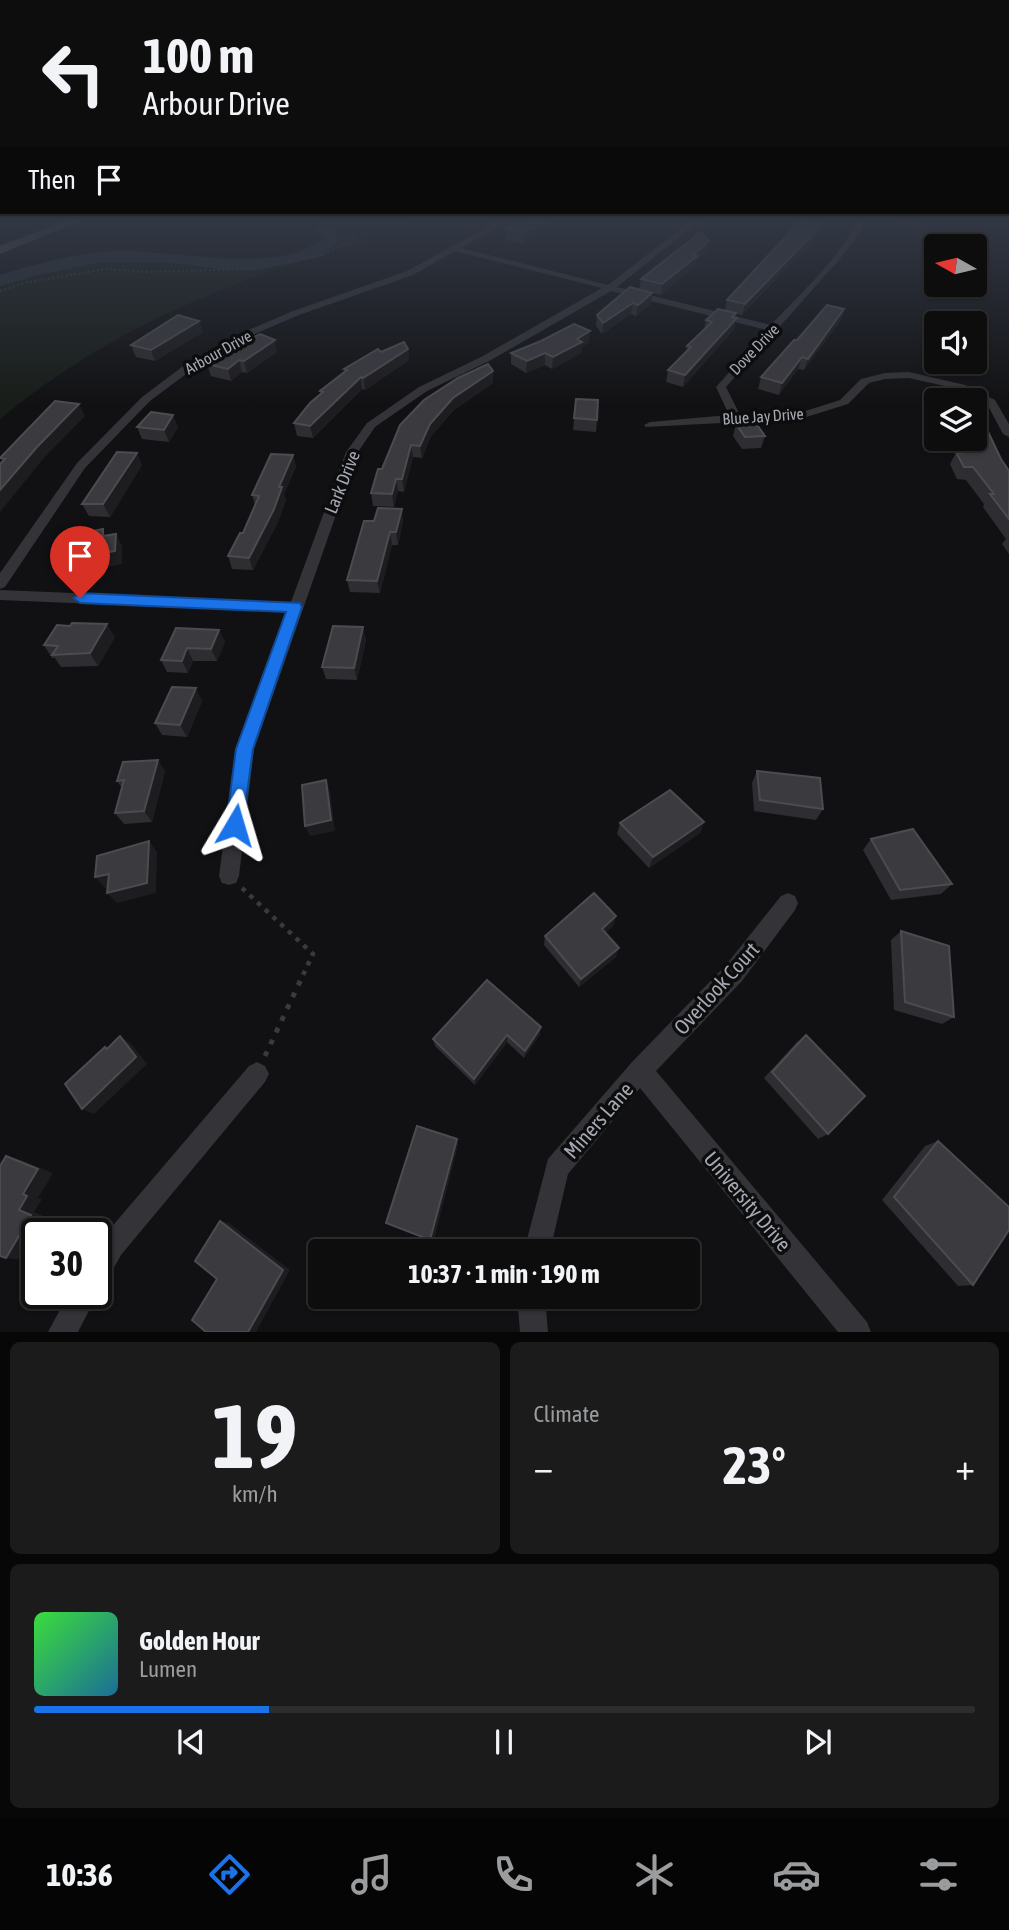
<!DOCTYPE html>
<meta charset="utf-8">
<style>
body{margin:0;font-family:"Asap Condensed",sans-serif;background:#1b1b1c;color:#f1f3f6;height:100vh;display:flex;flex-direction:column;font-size:26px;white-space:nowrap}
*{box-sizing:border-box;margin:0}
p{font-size:23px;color:#9a9c9e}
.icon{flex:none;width:38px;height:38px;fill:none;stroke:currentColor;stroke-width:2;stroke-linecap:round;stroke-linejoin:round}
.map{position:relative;height:1332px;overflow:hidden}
.sheet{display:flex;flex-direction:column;gap:10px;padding:10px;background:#070708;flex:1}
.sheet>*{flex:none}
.banner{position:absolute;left:0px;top:0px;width:1010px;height:214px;box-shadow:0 2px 5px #0004,0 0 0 2px #2d2d2e;background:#0d0d0e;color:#f1f3f6;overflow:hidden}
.needle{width:46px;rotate:278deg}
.tools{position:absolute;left:924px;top:234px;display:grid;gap:14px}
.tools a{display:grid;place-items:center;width:63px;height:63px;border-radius:7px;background:#0d0d0e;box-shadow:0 2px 5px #0004,0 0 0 2px #2d2d2e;font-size:35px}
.speed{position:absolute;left:21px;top:1218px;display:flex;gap:14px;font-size:35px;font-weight:700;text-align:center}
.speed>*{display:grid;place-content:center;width:91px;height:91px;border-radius:50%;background:#0d0d0e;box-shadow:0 2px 5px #0004,0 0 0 2px #2d2d2e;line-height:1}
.speed .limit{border:4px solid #111;border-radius:10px;background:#fff;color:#111}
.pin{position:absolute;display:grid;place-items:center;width:60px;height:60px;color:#fff;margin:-72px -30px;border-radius:50% 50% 50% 0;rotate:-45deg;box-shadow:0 0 7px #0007}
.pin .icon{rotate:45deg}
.me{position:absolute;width:77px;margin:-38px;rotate:7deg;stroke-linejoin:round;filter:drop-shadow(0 0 5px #0008)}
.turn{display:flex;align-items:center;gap:24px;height:147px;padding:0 28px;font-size:32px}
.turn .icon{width:91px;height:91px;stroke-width:2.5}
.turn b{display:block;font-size:49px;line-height:60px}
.then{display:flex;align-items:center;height:66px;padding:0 28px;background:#0003;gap:14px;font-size:26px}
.big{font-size:52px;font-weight:700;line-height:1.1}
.sheet .card{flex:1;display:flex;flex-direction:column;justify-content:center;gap:10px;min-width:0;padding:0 24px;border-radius:10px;background:#1b1b1c}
.sheet .dial{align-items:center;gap:0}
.dial b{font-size:91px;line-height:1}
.song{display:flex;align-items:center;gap:21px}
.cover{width:84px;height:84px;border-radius:10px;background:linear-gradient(135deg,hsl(120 70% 55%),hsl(200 70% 35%))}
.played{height:7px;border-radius:4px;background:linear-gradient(90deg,#1a73e8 25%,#2d2d2e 25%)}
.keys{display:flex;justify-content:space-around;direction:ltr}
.heat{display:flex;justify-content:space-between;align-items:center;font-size:38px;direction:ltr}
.sheet .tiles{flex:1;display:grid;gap:10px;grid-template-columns:1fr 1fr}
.card:last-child{grid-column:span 2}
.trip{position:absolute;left:308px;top:1239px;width:392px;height:70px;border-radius:7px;background:#0d0d0e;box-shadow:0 2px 5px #0004,0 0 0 2px #2d2d2e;font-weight:700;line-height:70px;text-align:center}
.menu{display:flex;height:112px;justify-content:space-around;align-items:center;background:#050506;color:#9a9c9e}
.menu .icon{width:49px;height:49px}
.menu .current{color:#1a73e8}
.menu b{font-size:32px;color:#f1f3f6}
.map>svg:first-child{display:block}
.green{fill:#181d19}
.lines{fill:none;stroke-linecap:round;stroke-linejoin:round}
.river{fill:#293036;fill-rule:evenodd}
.path-far2{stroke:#393a3f;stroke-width:2;stroke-dasharray:2 2.5;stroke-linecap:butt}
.path-far1{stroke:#393a3f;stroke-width:4.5;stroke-dasharray:4.5 6;stroke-linecap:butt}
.path{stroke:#393a3f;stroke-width:5;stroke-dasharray:5 8;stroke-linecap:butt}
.minor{fill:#333338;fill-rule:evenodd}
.primary{fill:#4f5056;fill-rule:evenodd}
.wall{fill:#2e2d31}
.shaded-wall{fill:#1d1c1f}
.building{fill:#3b3a3f;stroke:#4b4c51;stroke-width:2}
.route{fill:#1a73e8;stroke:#114b97;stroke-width:2}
.labels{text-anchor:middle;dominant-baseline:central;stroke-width:7;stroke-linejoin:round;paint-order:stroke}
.far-street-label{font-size:16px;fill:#a4a8b3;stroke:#0d0d0e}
.street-label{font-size:18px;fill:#a4a8b3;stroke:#0d0d0e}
.near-street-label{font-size:21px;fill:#a4a8b3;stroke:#0d0d0e}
</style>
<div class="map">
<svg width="1009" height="1332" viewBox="0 0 1009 1332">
<rect width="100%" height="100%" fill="#111113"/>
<path class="green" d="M 338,218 L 415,218 C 359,246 307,258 250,279 C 156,314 78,355 0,419 L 0,282 L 34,270 L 134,256 L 256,265 L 317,252 L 331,240 L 325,231 Z"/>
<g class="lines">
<path class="river" d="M 329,218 L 345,218 L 333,232 L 339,240 L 323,256 L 256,270 L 219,269 L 165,262 L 101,262 L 38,275 L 0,286 L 0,275 C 32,265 66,256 100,252 C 161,245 274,279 322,239 L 317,231 Z"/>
<path class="path-far2" d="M 0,291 L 24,283 L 106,269 L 146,272 L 251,269 L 318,256 L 351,242 L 360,219 L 363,218"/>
<path class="path-far1" d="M 242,888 L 313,954 L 302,977"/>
<path class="path" d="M 265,1056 L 303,975"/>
<g class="minor">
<path d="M 504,218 L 513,218 L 461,248 L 608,285 L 695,218 L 703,218 L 617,287 L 771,325 C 794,300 849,249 857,218 L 865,218 L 862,230 L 838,261 L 726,387 L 740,415 L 799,413 L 840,400 L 861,379 L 885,373 L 909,372 L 965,385 L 995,400 L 1009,424 L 1009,437 L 1003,434 L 987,404 L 958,389 L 909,378 L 885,379 L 869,383 L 848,404 L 800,419 L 646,427 L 644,425 L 650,422 L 729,415 L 716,387 L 767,330 L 611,291 L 491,360 L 427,391 L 375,427 L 358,452 L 254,749 L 239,876 L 236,883 L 229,885 L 222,883 L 219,876 L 236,749 L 287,612 L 0,600 L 0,590 L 291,602 L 346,452 L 367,423 L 419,387 L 483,356 L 602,288 L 455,251 L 413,275 L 299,315 L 243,339 L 194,368 L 150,401 L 85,468 L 5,587 L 0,589 L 0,573 L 77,463 L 142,397 L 186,364 L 237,335 L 293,311 L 407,271 Z"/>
<path d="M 788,893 L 795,896 L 798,903 L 795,910 L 742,981 L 656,1071 L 867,1322 L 871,1332 L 838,1332 L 640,1088 L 568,1174 L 550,1251 L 524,1251 L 548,1159 L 632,1062 L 726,965 L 781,896 Z"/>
<path d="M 257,1062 L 265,1066 L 269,1074 L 265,1082 L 121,1255 L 106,1282 L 96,1285 L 96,1247 L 103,1237 L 249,1066 Z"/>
<path d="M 96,1289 L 98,1293 L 78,1332 L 48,1332 L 69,1293 L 96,1293 Z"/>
<path d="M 517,1297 L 545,1297 L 548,1332 L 520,1332 Z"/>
</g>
<path class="primary" d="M 72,218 L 88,218 L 0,254 L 0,246 Z"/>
</g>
<g class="wall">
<path d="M 827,218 L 807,251 L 807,247 L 742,315 L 736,314 L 735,318 L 737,318 L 734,329 L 683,387 L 666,382 L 668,370 L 686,352 L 687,346 L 704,329 L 706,320 L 725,310 L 727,300 Z"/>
<path d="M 899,218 L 919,218 L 915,228 L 899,226 Z"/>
<path d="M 544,222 L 543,232 L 523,243 L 505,239 L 505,229 Z"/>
<path d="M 707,251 L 696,261 L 695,266 L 661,295 L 652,293 L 651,304 L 636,316 L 631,314 L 602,334 L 596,326 L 597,315 L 639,290 L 641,279 Z"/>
<path d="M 844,309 L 841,320 L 804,370 L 798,369 L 779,395 L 758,389 L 761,377 L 797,340 Z"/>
<path d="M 203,332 L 155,361 L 136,357 L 131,345 Z"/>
<path d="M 589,342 L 582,347 L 581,353 L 552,369 L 545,365 L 526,373 L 511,364 L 511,353 Z"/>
<path d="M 408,349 L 409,360 L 365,390 L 362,389 L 313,438 L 297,436 L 294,423 L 321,394 L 320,391 L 345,372 L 344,369 L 381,352 Z"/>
<path d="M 277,352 L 247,373 L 242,372 L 231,381 L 211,376 L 207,364 Z"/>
<path d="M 493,371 L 493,383 L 454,410 L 431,436 L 422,458 L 413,457 L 404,492 L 398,491 L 394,507 L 373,506 L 371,493 L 382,469 Z"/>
<path d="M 576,399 L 597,420 L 596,432 L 573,430 Z"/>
<path d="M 736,424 L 765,436 L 761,448 L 742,449 L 733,436 Z"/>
<path d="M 137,427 L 178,427 L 169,442 L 142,439 Z"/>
<path d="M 957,439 L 975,439 L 1001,459 L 1009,471 L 1009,554 L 1002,544 L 1006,539 L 983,507 L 984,504 L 966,480 L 957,479 L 950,464 L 959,447 L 960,447 Z"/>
<path d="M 293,455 L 296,467 L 284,494 L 286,500 L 278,522 L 253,570 L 232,569 L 228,556 L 243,533 L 255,505 L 252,495 Z"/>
<path d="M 142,465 L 110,517 L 89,516 L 82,504 Z"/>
<path d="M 364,521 L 403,521 L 398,545 L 392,545 L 380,593 L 350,592 L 347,580 Z"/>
<path d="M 363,627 L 366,640 L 357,680 L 326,679 L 322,667 Z"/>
<path d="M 219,630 L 225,642 L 217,661 L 193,661 L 188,673 L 167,672 L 161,660 Z"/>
<path d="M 115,637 L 98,666 L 61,667 L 55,658 L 52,658 L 44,645 Z"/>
<path d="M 202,701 L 187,737 L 162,735 L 155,723 Z"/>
<path d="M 165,771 L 152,822 L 124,824 L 115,813 L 122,788 L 117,781 Z"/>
<path d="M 757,771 L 823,809 L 816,820 L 754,811 L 752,783 Z"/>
<path d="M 704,822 L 700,833 L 649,868 L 617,834 L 620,823 Z"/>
<path d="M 871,839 L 952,884 L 941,894 L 891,900 L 863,850 Z"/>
<path d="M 616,916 L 613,926 L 605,933 L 616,957 L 579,987 L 544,945 L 545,936 Z"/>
<path d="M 901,931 L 954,1017 L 942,1024 L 894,1010 L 891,940 Z"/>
<path d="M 540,1034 L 524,1058 L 507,1042 L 475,1085 L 435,1046 L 433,1039 Z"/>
<path d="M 806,1035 L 828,1134 L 818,1139 L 764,1078 L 797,1042 Z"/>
<path d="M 938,1141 L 973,1285 L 958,1286 L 882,1200 L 925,1146 Z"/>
<path d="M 458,1144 L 433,1242 L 386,1223 Z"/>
</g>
<g class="shaded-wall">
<path d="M 824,218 L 827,218 L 807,251 L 809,240 Z"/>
<path d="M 544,222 L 543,232 L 523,243 L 523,233 Z"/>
<path d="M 810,237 L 807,247 L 742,315 L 745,304 Z"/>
<path d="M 709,241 L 707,251 L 696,261 L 695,266 L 661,295 L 662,284 L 693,255 Z"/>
<path d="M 652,293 L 651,304 L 636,316 L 638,305 Z"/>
<path d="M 633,303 L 631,314 L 602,334 L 603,323 Z"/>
<path d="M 844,309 L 841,320 L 804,370 L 808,359 Z"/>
<path d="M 736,313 L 734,321 L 737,318 L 734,329 L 683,387 L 685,375 Z"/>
<path d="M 199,321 L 203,332 L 155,361 L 151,350 Z"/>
<path d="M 590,331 L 589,342 L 582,347 L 581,353 L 552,369 L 553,357 Z"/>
<path d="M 275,340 L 277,352 L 247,373 L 244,361 Z"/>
<path d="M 408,349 L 409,360 L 365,390 L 363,378 Z"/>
<path d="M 545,353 L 545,365 L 526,373 L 527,361 Z"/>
<path d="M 802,357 L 798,369 L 779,395 L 782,383 Z"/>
<path d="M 239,360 L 242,372 L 231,381 L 228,369 Z"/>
<path d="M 493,371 L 493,383 L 454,410 L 431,436 L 422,458 L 420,446 L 430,424 L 453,398 Z"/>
<path d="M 361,377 L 362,389 L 313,438 L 310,426 Z"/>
<path d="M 79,404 L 85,416 L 43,459 L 0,512 L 0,490 L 37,447 Z"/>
<path d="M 173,415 L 178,427 L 169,442 L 164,430 Z"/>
<path d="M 411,445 L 413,457 L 404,492 L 402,479 Z"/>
<path d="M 137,453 L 142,465 L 110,517 L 103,504 Z"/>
<path d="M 293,455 L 296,467 L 284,494 L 286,500 L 278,522 L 253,570 L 249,558 Z"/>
<path d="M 396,479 L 398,491 L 394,507 L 392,494 Z"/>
<path d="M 402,509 L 403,521 L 398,545 L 396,532 Z"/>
<path d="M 390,532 L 392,545 L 380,593 L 377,581 Z"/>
<path d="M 116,534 L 122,546 L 122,564 L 97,569 L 93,560 L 83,562 L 75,550 Z"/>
<path d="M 107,624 L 115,637 L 98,666 L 90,653 Z"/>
<path d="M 363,627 L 366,640 L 357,680 L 354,668 Z"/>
<path d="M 219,630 L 225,642 L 217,661 L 211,649 Z"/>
<path d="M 187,648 L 193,661 L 188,673 L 182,661 Z"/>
<path d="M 196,688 L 202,701 L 187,737 L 180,725 Z"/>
<path d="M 158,760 L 165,771 L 152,822 L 144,811 Z"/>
<path d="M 326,780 L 330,791 L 335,831 L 310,836 L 305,826 Z"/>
<path d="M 704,822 L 700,833 L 649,868 L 653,857 Z"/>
<path d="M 149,841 L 157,852 L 156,893 L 117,903 L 107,893 Z"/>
<path d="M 109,874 L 118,884 L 105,888 L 95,877 Z"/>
<path d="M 616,916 L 613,926 L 599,938 L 602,929 Z"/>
<path d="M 619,948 L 616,957 L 579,987 L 581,979 Z"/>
<path d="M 541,1027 L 540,1034 L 524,1058 L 525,1051 Z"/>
<path d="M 507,1035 L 507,1042 L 475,1085 L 474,1079 Z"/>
<path d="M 120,1036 L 131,1044 L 147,1064 L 94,1114 L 82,1109 Z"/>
<path d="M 457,1139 L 458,1144 L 433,1242 L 430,1240 Z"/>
<path d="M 6,1156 L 21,1160 L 53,1173 L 38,1198 L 42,1199 L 34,1212 L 46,1217 L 22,1260 L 6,1258 L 23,1194 Z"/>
<path d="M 220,1221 L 229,1223 L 290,1270 L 256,1332 L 248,1332 Z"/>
</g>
<g class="building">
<path d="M 522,218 L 528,218 L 544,222 L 523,233 L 505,229 Z"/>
<path d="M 803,218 L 824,218 L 809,240 L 810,237 L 745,304 L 727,300 Z"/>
<path d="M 701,232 L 709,241 L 693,255 L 697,256 L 662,284 L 641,279 Z"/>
<path d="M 630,287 L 652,293 L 638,305 L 633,303 L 603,323 L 597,315 Z"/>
<path d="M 827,305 L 844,309 L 808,359 L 802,357 L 782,383 L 761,377 L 794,340 L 797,340 Z"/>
<path d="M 718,309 L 736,313 L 732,317 L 737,318 L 685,375 L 668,370 L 691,347 L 687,346 L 712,322 L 706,320 Z"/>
<path d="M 178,315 L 199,321 L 151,350 L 131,345 Z"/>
<path d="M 574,324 L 590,331 L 577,339 L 582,342 L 553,357 L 545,353 L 527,361 L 511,353 L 541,341 Z"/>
<path d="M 260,334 L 275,340 L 244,361 L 239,360 L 228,369 L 207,364 L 229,350 Z"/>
<path d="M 404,342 L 408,349 L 363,378 L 361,377 L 310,426 L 294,423 L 310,403 L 323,392 L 320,391 L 347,370 L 344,369 L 378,349 L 381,352 Z"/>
<path d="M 488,364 L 493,371 L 453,398 L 430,424 L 420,446 L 411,445 L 402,479 L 396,479 L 392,494 L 371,493 L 378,469 L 382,469 L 400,425 L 424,400 L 458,378 Z"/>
<path d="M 576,399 L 598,400 L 597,420 L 574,418 Z"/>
<path d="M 55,401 L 79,404 L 37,447 L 0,490 L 0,464 L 5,459 L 0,458 Z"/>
<path d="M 151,412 L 173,415 L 164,430 L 137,427 Z"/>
<path d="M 975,414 L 977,419 L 982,419 L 1001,459 L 1009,471 L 1009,519 L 990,494 L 994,494 L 973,467 L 964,467 L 956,452 L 962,453 L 959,447 L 973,448 L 969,439 L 975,439 Z"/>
<path d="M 755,422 L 765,436 L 745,437 L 736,424 Z"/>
<path d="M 117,452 L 137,453 L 103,504 L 82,504 Z"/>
<path d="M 271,454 L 293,455 L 279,487 L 282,487 L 274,509 L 249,558 L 228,556 L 240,533 L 243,533 L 259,496 L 252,495 Z"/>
<path d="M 378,508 L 402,509 L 396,532 L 390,532 L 377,581 L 347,580 L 364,521 L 374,521 Z"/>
<path d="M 103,529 L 103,536 L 116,534 L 115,551 L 90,556 L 91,547 L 75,550 L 77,534 Z"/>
<path d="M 72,623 L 107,624 L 90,653 L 52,655 L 58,646 L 44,645 L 57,625 L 70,626 Z"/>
<path d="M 333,626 L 363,627 L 354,668 L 322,667 Z"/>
<path d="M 176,628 L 219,630 L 211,649 L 187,648 L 182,661 L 161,660 Z"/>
<path d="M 172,687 L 196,688 L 180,725 L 155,723 Z"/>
<path d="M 158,760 L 144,811 L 115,813 L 124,780 L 117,781 L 123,762 Z"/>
<path d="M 757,771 L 820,778 L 823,809 L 760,800 Z"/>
<path d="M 326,780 L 331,820 L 305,826 L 302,785 Z"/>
<path d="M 670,790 L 704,822 L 653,857 L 620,823 Z"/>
<path d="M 913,829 L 952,884 L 900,890 L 871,839 Z"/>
<path d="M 149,841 L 147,883 L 107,893 L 109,874 L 95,877 L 97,856 Z"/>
<path d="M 594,893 L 616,916 L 602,929 L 619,948 L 581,979 L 545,936 Z"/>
<path d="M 901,931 L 949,946 L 954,1017 L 905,1002 Z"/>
<path d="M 487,980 L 541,1027 L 525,1051 L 507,1035 L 474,1079 L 433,1039 Z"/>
<path d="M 806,1035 L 865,1096 L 828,1134 L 772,1072 Z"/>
<path d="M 120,1036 L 136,1057 L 82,1109 L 65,1084 L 105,1047 L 107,1049 Z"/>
<path d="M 417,1126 L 457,1139 L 430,1240 L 386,1223 Z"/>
<path d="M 938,1141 L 1009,1207 L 1009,1230 L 973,1285 L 894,1197 Z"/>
<path d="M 6,1156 L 38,1169 L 23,1194 L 27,1196 L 19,1210 L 31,1215 L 6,1258 L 0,1256 L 0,1166 Z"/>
<path d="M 220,1221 L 283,1270 L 248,1332 L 206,1332 L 192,1320 L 217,1279 L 195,1261 Z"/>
</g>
<linearGradient id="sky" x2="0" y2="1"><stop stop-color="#09090a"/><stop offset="0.54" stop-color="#323844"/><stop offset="1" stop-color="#323844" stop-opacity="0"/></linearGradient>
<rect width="1009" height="405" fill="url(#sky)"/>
<path class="route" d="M 80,593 L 300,603 L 302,607 L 253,749 L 242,831 L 235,833 L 229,831 L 226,825 L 236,749 L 286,612 L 80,603 L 73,598 Z"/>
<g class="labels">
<g class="far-street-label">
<text transform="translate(754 349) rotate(-46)">Dove Drive</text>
<text transform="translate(218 352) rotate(-29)">Arbour Drive</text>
<text transform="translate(763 416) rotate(-4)">Blue Jay Drive</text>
</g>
<g class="street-label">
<text transform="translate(342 482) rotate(-68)">Lark Drive</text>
</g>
<g class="near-street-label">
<text transform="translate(716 988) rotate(-48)">Overlook Court</text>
<text transform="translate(598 1120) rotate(-49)">Miners Lane</text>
<text transform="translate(748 1201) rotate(50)">University Drive</text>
</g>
</g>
</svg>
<div class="tools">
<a><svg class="needle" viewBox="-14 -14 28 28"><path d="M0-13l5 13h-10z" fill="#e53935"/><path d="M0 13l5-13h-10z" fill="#9a9c9e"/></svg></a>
<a><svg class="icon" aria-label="sound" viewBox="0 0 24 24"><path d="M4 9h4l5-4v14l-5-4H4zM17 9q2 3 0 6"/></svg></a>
<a><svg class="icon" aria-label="layers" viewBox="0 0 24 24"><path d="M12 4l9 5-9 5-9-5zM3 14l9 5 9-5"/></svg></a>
</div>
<div class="speed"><div class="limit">30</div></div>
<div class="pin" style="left:80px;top:598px;background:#d93025"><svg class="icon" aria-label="arrive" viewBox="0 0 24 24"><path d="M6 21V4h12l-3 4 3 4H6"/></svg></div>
<svg class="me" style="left:235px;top:825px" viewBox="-20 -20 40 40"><path d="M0-17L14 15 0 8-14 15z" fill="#1a73e8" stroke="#fff" stroke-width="4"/></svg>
<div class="trip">10:37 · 1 min · 190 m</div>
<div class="banner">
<div class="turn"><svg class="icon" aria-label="left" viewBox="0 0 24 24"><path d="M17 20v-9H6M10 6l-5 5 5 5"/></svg><div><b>100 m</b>Arbour Drive</div></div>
<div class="then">Then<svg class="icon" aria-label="arrive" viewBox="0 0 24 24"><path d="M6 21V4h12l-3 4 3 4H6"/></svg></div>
</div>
</div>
<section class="sheet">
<div class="tiles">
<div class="card dial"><b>19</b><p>km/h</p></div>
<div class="card"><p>Climate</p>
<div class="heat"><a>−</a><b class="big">23°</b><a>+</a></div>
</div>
<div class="card">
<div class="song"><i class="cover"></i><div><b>Golden Hour</b><p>Lumen</p></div></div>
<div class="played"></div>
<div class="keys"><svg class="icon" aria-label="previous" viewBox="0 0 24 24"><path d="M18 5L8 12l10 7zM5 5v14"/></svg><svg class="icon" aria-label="pause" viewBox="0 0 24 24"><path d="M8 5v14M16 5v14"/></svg><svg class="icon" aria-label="next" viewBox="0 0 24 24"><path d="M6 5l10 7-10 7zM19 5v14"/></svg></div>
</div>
</div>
</section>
<nav class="menu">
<b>10:36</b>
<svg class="icon current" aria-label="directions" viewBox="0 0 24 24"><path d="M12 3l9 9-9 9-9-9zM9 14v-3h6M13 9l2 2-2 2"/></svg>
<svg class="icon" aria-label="music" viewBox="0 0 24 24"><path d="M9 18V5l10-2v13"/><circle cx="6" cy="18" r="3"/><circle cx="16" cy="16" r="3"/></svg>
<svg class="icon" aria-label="phone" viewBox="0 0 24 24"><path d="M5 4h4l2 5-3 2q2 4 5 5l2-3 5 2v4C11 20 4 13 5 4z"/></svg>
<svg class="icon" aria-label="climate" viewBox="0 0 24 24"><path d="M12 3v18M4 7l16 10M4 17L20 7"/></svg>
<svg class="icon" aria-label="car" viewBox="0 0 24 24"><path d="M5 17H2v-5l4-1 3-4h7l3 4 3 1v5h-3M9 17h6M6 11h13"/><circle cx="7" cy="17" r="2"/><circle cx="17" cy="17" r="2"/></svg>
<svg class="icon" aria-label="filters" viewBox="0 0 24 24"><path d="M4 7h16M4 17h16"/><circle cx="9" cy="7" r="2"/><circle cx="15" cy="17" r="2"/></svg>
</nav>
